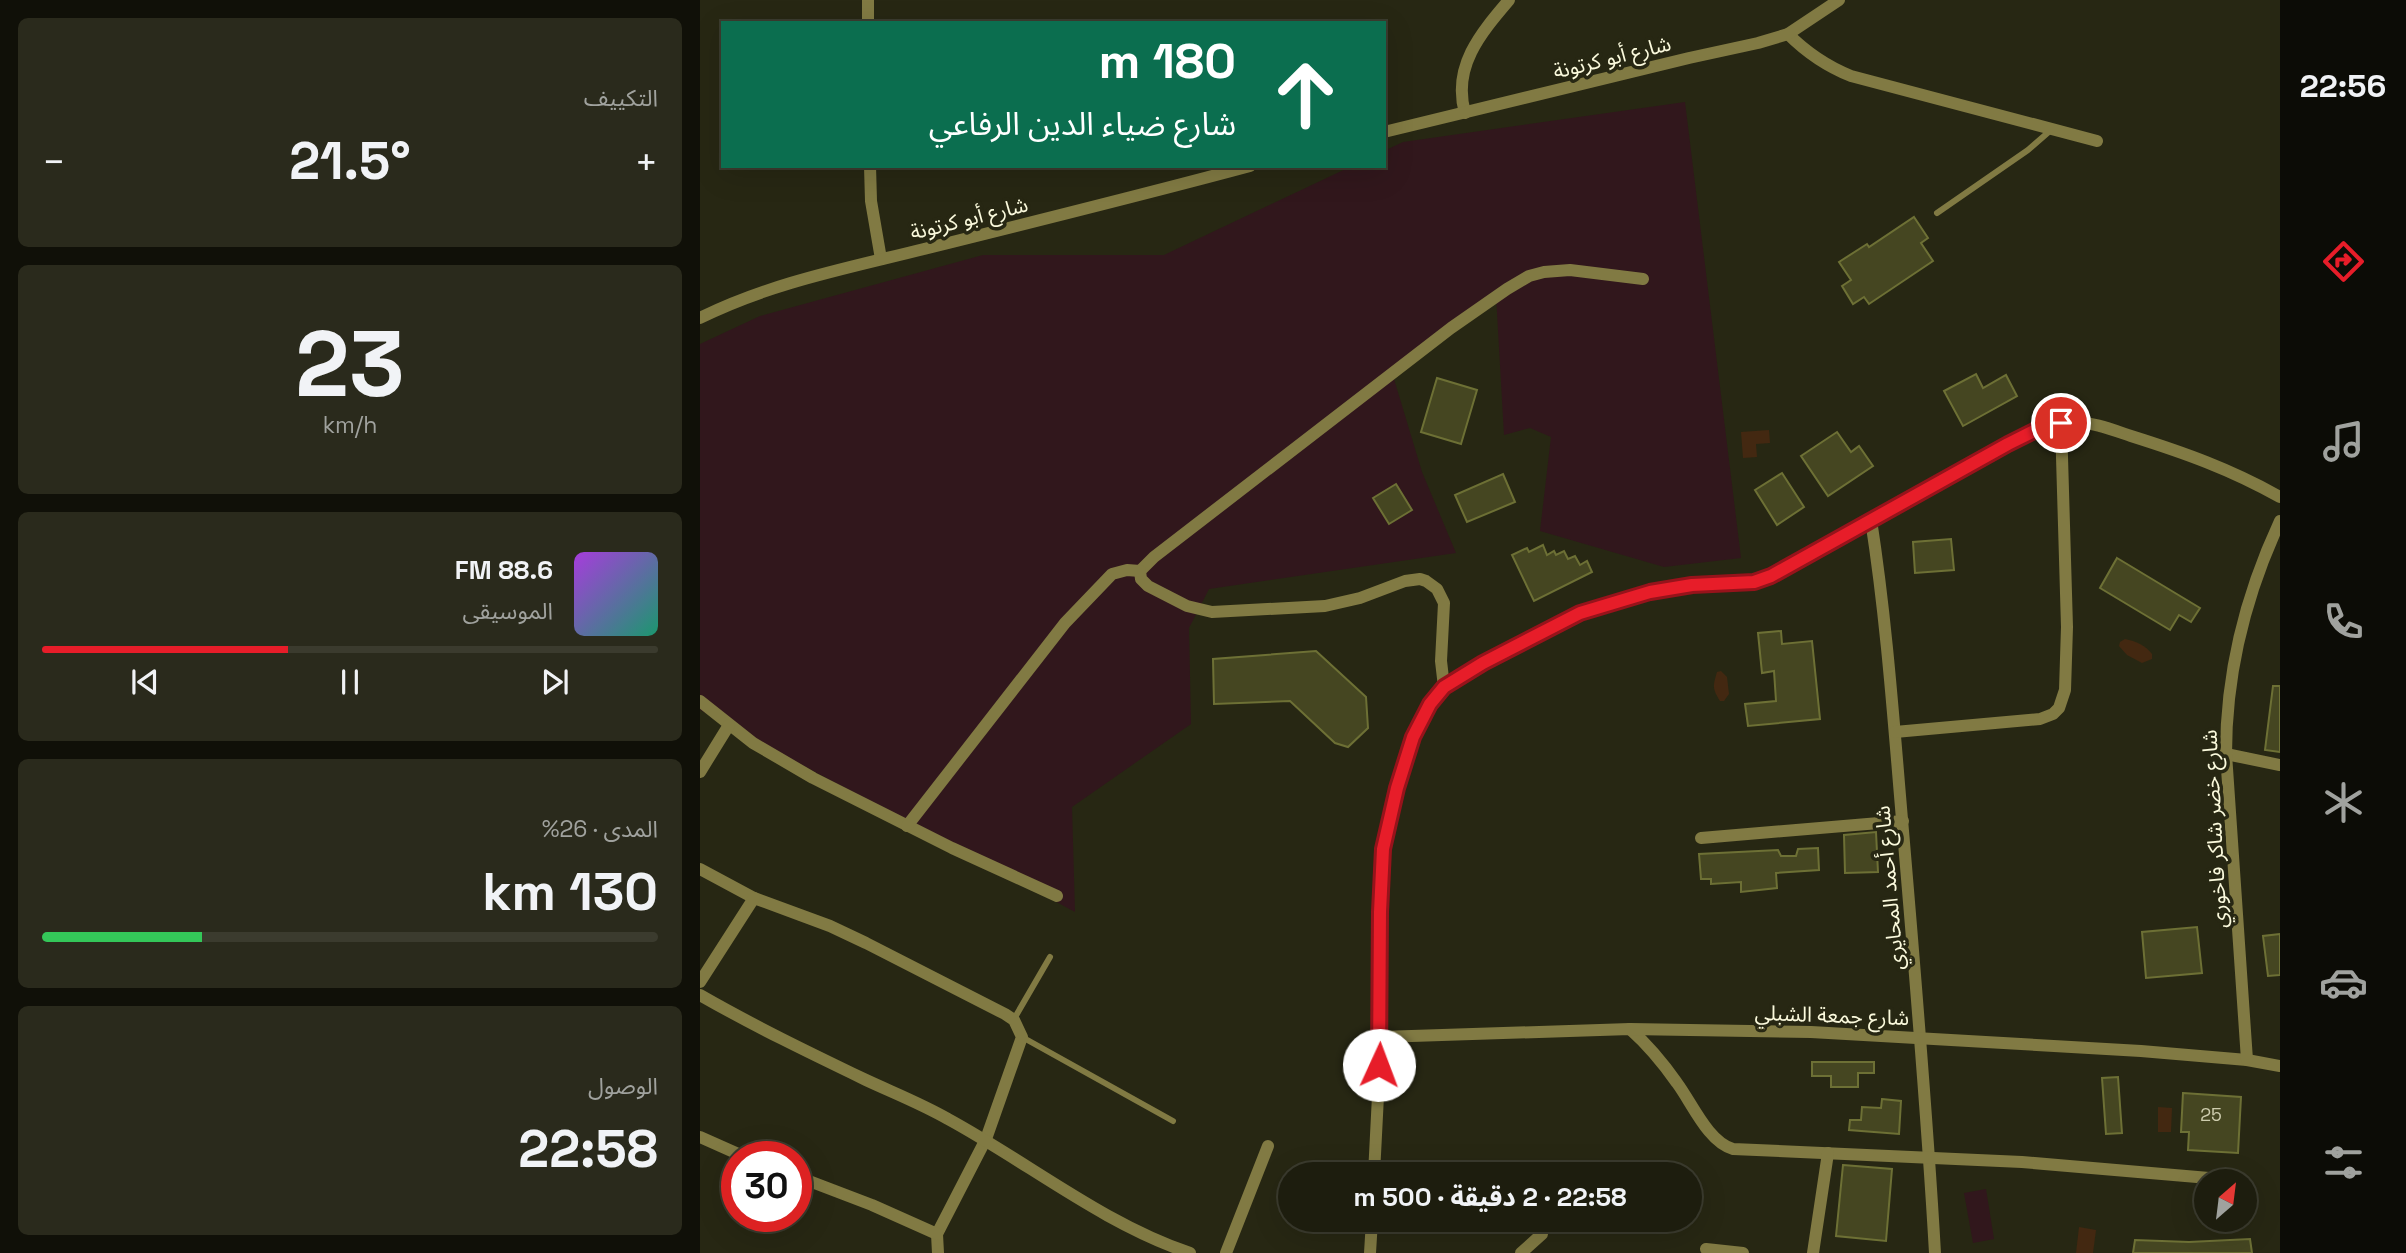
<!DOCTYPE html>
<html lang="ar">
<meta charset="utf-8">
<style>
body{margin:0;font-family:"Space Grotesk","Noto Sans Arabic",sans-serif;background:#2a2a1c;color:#f1f3f6;direction:rtl;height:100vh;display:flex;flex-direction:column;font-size:26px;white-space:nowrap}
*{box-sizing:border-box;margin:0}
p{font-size:23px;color:#a0a29e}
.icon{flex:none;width:38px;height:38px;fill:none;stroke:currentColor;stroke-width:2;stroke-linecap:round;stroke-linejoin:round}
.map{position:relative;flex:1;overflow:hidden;direction:ltr}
.details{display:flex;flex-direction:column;gap:18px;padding:18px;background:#101008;width:700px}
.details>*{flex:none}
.top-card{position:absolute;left:21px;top:21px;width:665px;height:147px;border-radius:0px;box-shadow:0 7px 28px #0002,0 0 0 2px #3b3b2e;direction:rtl;background:#0b6e4f;color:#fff;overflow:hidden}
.needle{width:46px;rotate:28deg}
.buttons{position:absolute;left:1494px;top:1169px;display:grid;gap:14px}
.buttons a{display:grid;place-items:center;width:63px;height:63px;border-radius:50%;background:#1d1d0e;box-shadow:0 7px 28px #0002,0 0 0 2px #3b3b2e;font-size:35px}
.speed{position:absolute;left:21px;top:1141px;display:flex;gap:14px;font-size:35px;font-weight:700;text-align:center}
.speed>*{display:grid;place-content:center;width:91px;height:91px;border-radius:50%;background:#1d1d0e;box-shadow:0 7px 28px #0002,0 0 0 2px #3b3b2e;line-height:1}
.speed .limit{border:10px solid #d22;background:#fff;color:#111}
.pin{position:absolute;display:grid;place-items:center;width:60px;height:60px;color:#fff;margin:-30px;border:4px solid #fff;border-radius:50%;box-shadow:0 2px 7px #0007}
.me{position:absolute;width:77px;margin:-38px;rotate:2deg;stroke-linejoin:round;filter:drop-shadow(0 0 5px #0008)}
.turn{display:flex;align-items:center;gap:24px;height:147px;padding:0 35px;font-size:32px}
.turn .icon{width:91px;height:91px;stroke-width:2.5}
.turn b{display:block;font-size:49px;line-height:60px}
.big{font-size:52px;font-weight:700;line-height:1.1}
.details .tile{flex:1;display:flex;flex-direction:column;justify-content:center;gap:10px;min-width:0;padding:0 24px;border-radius:10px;background:#2a2a1c}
.details .dial{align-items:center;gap:0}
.dial b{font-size:91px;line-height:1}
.song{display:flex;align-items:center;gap:21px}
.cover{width:84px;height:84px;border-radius:10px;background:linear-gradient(135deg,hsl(280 70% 55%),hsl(160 70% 35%))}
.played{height:7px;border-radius:4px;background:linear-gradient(90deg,#e71d29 40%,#3b3b2e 40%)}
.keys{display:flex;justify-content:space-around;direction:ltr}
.heat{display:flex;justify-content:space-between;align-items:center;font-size:38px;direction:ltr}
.charge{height:10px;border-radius:5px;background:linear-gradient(90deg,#34c759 26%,#3b3b2e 0)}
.trip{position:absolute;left:578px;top:1162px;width:424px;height:70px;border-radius:35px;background:#1d1d0e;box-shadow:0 7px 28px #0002,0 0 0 2px #3b3b2e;font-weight:700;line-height:70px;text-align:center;direction:rtl}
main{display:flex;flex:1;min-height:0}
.tabs{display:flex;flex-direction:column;width:126px;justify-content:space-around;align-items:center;background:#0c0c06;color:#a0a29e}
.tabs .icon{width:49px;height:49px}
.tabs .current{color:#e71d29}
.tabs b{font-size:32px;color:#f1f3f6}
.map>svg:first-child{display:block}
.green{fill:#31171c}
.water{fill:#432811}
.building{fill:#454621;stroke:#6d7035;stroke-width:2}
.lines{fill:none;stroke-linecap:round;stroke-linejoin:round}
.lane{stroke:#817a43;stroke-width:6}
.street{stroke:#817a43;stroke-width:12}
.route-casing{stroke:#96131b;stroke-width:18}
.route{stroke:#e71d29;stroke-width:12}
.labels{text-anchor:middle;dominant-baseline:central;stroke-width:7;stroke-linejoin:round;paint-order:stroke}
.number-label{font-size:18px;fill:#cecdae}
.street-label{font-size:21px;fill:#fbfadd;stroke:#272713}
</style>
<main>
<nav class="tabs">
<b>22:56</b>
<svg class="icon current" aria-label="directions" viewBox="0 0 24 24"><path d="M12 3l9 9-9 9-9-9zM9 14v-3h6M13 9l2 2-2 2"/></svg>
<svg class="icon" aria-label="music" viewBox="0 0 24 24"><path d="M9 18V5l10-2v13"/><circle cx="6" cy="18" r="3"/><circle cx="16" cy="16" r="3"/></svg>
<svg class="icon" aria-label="phone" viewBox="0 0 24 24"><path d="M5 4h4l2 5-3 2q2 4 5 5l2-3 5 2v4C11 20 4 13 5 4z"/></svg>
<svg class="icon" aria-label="climate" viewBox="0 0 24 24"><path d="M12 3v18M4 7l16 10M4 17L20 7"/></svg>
<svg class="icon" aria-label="car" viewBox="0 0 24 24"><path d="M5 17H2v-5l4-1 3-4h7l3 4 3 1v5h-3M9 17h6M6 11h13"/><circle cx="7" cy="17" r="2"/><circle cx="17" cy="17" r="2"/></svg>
<svg class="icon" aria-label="filters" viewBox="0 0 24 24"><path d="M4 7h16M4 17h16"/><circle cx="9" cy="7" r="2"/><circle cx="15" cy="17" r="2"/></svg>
</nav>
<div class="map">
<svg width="1580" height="1253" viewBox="0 0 1580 1253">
<rect width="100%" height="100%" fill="#272713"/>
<g class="green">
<path d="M 985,102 L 1041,558 L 964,567 L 840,531 L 851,437 L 830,428 L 804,435 L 796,295 L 694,379 L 722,472 L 756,553 L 509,589 L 489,628 L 491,724 L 372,807 L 375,912 L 0,710 L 0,344 L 60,316 L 283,255 L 464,255 L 652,166 L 684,166 L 684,151 L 703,142 Z"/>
<path d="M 1286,1189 L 1294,1239 L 1273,1243 L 1264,1193 Z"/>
</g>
<g class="water">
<path d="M 1069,430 L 1070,443 L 1056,444 L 1057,457 L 1043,458 L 1041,432 Z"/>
<path d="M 1425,639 C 1436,641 1446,646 1452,654 L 1452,659 L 1442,663 L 1427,655 L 1419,646 L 1420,642 Z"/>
<path d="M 1021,671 L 1027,677 L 1029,694 L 1024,701 L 1020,701 C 1012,688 1013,686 1017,672 Z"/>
<path d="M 1458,1107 L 1472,1108 L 1471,1132 L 1458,1132 Z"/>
<path d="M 1379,1227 L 1396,1230 L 1393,1253 L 1376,1253 Z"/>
</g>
<g class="building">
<path d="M 1214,217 L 1228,238 L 1221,243 L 1233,261 L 1169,304 L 1164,297 L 1153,304 L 1142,286 L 1151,280 L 1139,262 L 1167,244 L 1169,247 Z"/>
<path d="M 1276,374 L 1283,388 L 1306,375 L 1317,396 L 1263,426 L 1244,391 Z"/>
<path d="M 737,378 L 777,390 L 761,444 L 721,432 Z"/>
<path d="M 1137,432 L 1151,452 L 1159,446 L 1173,466 L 1128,496 L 1101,456 Z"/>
<path d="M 1082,473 L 1104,507 L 1077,525 L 1055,490 Z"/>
<path d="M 803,474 L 815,502 L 767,522 L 755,495 Z"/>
<path d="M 696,484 L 712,510 L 689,524 L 673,498 Z"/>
<path d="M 1251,539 L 1254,570 L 1215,573 L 1213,542 Z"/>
<path d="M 843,545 L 847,555 L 854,551 L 856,555 L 864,551 L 868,559 L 875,556 L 880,565 L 887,561 L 892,572 L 834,601 L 812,555 L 827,548 L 829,552 Z"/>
<path d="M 1417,558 L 1500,608 L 1491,622 L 1479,615 L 1470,630 L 1400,588 Z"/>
<path d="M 1081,631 L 1082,644 L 1112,641 L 1120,719 L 1048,726 L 1045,704 L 1076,701 L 1074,671 L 1062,673 L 1058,633 Z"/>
<path d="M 616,651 L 666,697 L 668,728 L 648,747 L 635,743 L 590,701 L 514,704 L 513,659 Z"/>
<path d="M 1573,686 L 1580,686 L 1580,752 L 1565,750 Z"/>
<path d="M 1176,832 L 1178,872 L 1145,873 L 1144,835 Z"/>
<path d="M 1118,848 L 1119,870 L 1076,873 L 1077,888 L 1041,892 L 1041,882 L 1011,884 L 1011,879 L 1001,879 L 999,854 L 1078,850 L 1081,856 L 1096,856 L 1098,849 Z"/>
<path d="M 1497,927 L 1502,973 L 1446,978 L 1442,932 Z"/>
<path d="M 1580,934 L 1580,975 L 1568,976 L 1563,936 Z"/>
<path d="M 1112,1062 L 1174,1062 L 1174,1073 L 1158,1073 L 1158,1087 L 1131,1087 L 1131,1076 L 1112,1076 Z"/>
<path d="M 1418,1077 L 1422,1133 L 1406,1134 L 1402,1078 Z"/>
<path d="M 1483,1093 L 1541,1097 L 1538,1153 L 1488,1150 L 1489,1132 L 1481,1132 Z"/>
<path d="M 1182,1099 L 1201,1101 L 1199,1134 L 1149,1130 L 1150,1120 L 1161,1120 L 1162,1107 L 1181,1108 Z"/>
<path d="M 1143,1165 L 1192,1169 L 1186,1241 L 1136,1236 Z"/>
<path d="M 1550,1239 L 1552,1253 L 1433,1253 L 1435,1240 L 1489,1242 Z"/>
</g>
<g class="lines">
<g class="lane">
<path d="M 1237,213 L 1328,150 L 1351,130"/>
<path d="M 314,1019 L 350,957"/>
<path d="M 322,1037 L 473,1121"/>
</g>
<g class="street">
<path d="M 168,0 L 168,23"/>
<path d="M 1088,34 C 1107,53 1126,66 1151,76 L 1397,141"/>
<path d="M 765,113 C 752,67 780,34 809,0"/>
<path d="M 684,132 L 989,58 L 1058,43 L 1088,34 L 1139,0"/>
<path d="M 170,166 L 171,201 L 181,259"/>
<path d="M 0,318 C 70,283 148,268 224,249 C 333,222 442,195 550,166"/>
<path d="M 1171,520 C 1187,623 1194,727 1203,831 C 1215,972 1227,1112 1235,1253"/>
<path d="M 744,687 L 741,661 L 744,603 L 737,589 L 726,581 L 720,579 L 705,581 L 660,598 L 625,606 L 512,612 L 487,606 L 448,586 L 441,579 L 440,571 L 454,557 L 751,328 L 807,289 L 829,276 L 844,272 L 870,270 L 943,279"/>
<path d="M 0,701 L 53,743 L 113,778 L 252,848 L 357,896"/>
<path d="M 1195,732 L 1340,719 L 1353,714 L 1359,708 L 1365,690 L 1367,627 L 1361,423"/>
<path d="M 1526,754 L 1580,765"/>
<path d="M 0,772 L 29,725"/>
<path d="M 207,826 L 365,623 L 412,574 L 427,570 L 440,571"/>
<path d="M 1001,838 L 1203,821"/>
<path d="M 0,869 L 54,898 L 130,926 L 166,943 L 305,1014 L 314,1020 L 322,1037 L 286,1139 L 237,1234 L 238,1253"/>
<path d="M 0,982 L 54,898"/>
<path d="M 0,995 C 54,1026 110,1053 166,1080 C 194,1093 222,1104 248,1119 C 329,1163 402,1223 490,1253"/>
<path d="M 930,1029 C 948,1045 963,1063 977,1083 C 992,1103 1008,1142 1033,1149 L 1322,1162 L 1544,1181"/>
<path d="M 681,1037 L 930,1029 L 1111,1032 L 1441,1051 L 1547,1060 L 1580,1066"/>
<path d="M 1547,1060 L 1526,754 C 1526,673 1546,594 1580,521"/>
<path d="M 0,1137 L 45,1157"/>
<path d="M 674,1174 L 681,1037 L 680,912 L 683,849 L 706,758 L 713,737 L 730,704 L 744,687 L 763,674 L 880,613 L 950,592 L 992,585 L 1054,582 L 1071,576 L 1308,444 C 1328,434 1350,422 1373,422 C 1393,422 1413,430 1431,436 C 1485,453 1530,469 1580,497"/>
<path d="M 96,1176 L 172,1205 L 237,1234"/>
<path d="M 1006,1249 L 1043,1253"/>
<path d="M 526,1253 L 568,1146"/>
<path d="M 670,1253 L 672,1220"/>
<path d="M 821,1253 L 842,1234"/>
<path d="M 1113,1253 L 1128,1153"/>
</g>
</g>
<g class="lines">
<defs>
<path id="route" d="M 679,1065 L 680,912 L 683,849 L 697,788 L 713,737 L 730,704 L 744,687 L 783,663 L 880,613 L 950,592 L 992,585 L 1054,582 L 1071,576 L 1308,444 L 1338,429 L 1361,423"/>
</defs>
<use href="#route" class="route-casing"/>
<use href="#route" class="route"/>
</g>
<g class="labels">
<g class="number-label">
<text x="1511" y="1114">25</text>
</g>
<g class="street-label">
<text transform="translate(912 57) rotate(-14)">شارع أبو كرتونة</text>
<text transform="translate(269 218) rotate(-14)">شارع أبو كرتونة</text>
<text transform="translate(1514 829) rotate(-93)">شارع خضر شاكر فاخوري</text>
<text transform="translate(1189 888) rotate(-95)">شارع أحمد المحايري</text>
<text transform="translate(1132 1015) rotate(2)">شارع جمعة الشبلي</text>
</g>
</g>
</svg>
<div class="buttons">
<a><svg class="needle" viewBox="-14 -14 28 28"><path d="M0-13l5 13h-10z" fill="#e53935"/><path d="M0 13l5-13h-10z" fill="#a0a29e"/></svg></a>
</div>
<div class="speed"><div class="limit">30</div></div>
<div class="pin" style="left:1361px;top:423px;background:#d93025"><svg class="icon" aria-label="arrive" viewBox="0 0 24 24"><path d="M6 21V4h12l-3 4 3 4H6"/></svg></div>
<svg class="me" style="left:679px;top:1065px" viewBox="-20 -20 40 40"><circle r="19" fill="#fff"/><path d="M0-13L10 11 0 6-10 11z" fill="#e71d29"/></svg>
<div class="trip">22:58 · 2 دقيقة · 500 m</div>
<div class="top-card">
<div class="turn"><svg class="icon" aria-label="ahead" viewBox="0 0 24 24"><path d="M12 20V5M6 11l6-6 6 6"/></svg><div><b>180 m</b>شارع ضياء الدين الرفاعي</div></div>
</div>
</div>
<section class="details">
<div class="tile"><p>التكييف</p>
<div class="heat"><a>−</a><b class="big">21.5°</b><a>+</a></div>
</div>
<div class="tile dial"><b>23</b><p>km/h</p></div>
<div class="tile">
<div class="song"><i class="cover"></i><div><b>88.6 FM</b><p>الموسيقى</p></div></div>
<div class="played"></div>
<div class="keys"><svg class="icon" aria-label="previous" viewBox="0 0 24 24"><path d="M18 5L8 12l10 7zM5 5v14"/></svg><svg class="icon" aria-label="pause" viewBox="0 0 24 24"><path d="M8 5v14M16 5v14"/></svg><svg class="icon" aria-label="next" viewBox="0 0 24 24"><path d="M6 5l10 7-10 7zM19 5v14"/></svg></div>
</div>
<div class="tile"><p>المدى · 26%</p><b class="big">130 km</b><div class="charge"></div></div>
<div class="tile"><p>الوصول</p><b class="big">22:58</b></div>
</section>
</main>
